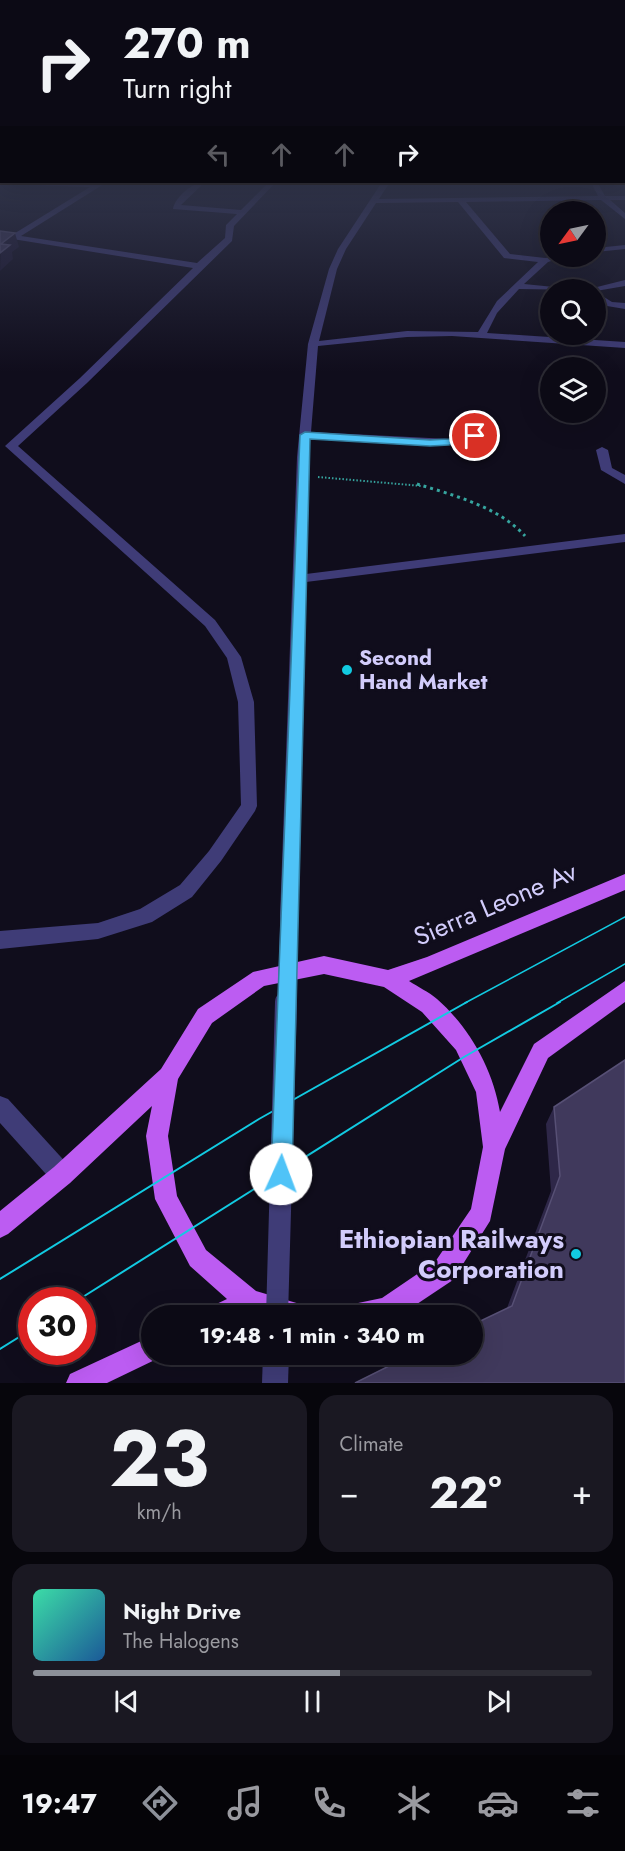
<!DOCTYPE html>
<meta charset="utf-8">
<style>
body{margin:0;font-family:Jost,sans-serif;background:#1a1822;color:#f1f3f6;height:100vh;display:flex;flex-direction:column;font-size:22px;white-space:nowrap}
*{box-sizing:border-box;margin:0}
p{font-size:20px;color:#9a9aa0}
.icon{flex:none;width:33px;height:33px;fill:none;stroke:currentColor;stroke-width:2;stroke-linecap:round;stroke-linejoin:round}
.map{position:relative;height:1383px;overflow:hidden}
.details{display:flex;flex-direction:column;gap:12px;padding:12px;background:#07060c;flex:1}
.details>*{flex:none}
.hud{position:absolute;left:0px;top:0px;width:626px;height:183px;box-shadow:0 6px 24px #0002,0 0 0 2px #2c2b34;background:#0c0a15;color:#f1f3f6;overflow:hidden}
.needle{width:39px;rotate:237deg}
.tools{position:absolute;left:540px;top:201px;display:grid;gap:12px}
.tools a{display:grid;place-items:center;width:66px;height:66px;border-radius:50%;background:#0c0a15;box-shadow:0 6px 24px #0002,0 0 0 2px #2c2b34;font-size:30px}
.speed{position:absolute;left:18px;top:1287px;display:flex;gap:12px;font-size:30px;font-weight:700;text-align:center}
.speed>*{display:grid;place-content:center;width:78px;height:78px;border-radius:50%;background:#0c0a15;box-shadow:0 6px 24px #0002,0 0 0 2px #2c2b34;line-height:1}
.speed .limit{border:9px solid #d22;background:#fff;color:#111}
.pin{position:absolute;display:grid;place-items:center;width:51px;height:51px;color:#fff;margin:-26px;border:3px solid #fff;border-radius:50%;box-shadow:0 2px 6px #0007}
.me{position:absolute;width:66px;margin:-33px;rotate:2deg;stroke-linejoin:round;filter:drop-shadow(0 0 4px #0008)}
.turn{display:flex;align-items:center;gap:21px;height:126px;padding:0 24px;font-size:27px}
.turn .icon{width:78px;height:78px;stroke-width:2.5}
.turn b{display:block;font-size:42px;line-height:51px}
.lanes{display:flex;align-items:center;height:57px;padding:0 24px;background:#0003;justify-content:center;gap:30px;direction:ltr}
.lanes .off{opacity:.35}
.big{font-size:45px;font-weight:700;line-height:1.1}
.details .widget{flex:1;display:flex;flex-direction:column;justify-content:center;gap:9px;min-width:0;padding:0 21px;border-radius:18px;background:#1a1822}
.details .dial{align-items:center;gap:0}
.dial b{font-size:78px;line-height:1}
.song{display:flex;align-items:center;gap:18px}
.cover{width:72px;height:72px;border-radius:9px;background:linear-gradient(135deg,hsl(160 70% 55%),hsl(210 70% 35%))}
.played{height:6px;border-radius:3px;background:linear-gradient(90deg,#8c9099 55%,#2c2b34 55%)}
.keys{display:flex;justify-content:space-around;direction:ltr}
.heat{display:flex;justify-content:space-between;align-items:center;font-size:33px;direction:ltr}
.details .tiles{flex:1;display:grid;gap:12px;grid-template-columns:1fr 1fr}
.widget:last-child{grid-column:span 2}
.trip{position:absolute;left:141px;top:1305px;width:342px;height:60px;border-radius:30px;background:#0c0a15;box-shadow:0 6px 24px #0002,0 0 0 2px #2c2b34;font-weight:700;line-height:60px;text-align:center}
.tabs{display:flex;height:96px;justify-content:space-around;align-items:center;background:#050408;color:#9a9aa0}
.tabs .icon{width:42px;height:42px}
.tabs .current{color:#8c9099}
.tabs b{font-size:27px;color:#f1f3f6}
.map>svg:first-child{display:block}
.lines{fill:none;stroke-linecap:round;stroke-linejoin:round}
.path-far1{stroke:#36a59f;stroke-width:2;stroke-dasharray:1.5 2;stroke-linecap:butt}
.path{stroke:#36a59f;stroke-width:3;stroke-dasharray:3 4;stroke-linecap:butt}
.minor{fill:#3f3c77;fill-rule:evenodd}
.major{fill:#bc5cf2;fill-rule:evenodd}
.tram-far1{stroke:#12cae1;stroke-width:1.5}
.tram{stroke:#12cae1;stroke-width:2}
.minor-bridge-far1{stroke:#3f3c77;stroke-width:17}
.minor-bridge{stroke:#3f3c77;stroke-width:22}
.wall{fill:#2e2748}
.shaded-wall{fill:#1b152f}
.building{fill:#40395c;stroke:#575075;stroke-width:1.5}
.route{fill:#4fc3f7;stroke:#337fa1;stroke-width:1.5}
.poi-dot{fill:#12cae1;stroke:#100d1c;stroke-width:2}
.labels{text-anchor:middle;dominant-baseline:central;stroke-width:6;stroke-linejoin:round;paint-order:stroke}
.poi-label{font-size:21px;font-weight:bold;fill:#d2ccfb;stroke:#100d1c;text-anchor:start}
.near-street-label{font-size:26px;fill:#d2ccfb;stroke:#100d1c}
.near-poi-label{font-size:26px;font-weight:bold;fill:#d2ccfb;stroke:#100d1c;text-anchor:end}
</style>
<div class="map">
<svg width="625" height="1383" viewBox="0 0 625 1383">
<rect width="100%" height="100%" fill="#100d1c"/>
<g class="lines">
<path class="path-far1" d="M 318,477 L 422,486"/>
<path class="path" d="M 417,484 C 453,495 499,507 525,536"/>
<g class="minor">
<path d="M 0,180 L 107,182 L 21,236 L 197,263 L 225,238 L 226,225 L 237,214 L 173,209 C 175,197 193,182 205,182 L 181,205 L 241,210 L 269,182 L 276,182 L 234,226 L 232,241 L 87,383 L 18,446 L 215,620 L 241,657 L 254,702 L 257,806 L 255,811 L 221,861 L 192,897 L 152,922 L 98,939 L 0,949 L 0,931 L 98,923 L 140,909 L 180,885 L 209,851 L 241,805 L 238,702 L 227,658 L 205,626 L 5,446 L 80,378 L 193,268 L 0,237 L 0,233 L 12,235 L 90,187 L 0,184 Z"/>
<path d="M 382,182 L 390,182 L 379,199 L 598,196 L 591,182 L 597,182 L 605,196 L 625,196 L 625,200 L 610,200 L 625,213 L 625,219 L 601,200 L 466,202 L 510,254 L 545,258 L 567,256 L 548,262 L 524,284 L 584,290 L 519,289 L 497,313 L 487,333 L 625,342 L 625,348 L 452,336 L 407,337 L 318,346 L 311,432 L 449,439 L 492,428 L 497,431 L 449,445 L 310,439 L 306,574 L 625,534 L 625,542 L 306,582 L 298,916 L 296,922 L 289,924 L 282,922 L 280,916 L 297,457 L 308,344 L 329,269 L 338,249 ZM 458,202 L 504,258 L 538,262 L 497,301 L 478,332 L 407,331 L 319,341 L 337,269 L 346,249 L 376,203 Z"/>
<path d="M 625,245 L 625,249 L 596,252 L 596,248 Z"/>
<path d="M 625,280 L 625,286 L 596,291 L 585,290 Z"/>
<path d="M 596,292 L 612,302 L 625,303 L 625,309 L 607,306 L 596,299 Z"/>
<path d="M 602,447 L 608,450 L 612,468 L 625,475 L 625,484 L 601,470 L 596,450 Z"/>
<path d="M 0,1096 L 8,1099 L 70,1167 L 73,1175 L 70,1183 L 62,1186 L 54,1183 L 0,1123 Z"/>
<path d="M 263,1354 L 289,1354 L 288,1383 L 262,1383 Z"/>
</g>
<g class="major">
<path d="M 625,874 L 625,890 L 409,981 C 418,987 429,992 437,999 C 469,1027 493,1069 500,1112 L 534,1044 L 625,981 L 625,1002 L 548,1058 L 505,1149 L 490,1221 L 453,1280 L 399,1316 L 336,1316 L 339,1307 L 382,1298 L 435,1262 L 471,1209 L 483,1147 L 476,1092 L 456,1050 L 422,1012 L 384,987 L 324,974 L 264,986 L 212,1023 L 178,1079 L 168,1136 L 177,1196 L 206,1250 L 256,1291 L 310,1307 L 313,1316 L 250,1314 L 207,1316 L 210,1307 L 227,1299 L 190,1266 L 155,1199 L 146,1136 L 152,1106 L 70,1183 L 8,1234 L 0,1238 L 0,1211 L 54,1167 L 161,1069 L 198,1009 L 253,972 L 324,956 L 388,970 L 427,957 Z"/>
<path d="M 152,1336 L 152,1354 L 162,1354 L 161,1357 L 107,1383 L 66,1383 L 70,1374 Z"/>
</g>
<g class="tram-far1">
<path d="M 465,1003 L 625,917"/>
<path d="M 557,1003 L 625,964"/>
</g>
<g class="tram">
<path d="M 0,1279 L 259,1119 L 467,1002"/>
<path d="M 78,1300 L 464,1057 L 560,1002"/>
<path d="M 0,1349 L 32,1329"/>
</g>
<path class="minor-bridge-far1" d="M 286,1003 L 289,916"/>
<path class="minor-bridge" d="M 277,1316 L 286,1002"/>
</g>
<path class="wall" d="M 554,1107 L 625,1383 L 507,1308 L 551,1191 L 546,1124 Z"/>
<path class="shaded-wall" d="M 15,233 L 19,247 L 12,252 L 13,259 L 0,271 L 1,244 Z"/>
<g class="building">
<path d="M 0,231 L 15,233 L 1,244 L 10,245 L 0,253 Z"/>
<path d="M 625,1060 L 625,1383 L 355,1383 L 413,1354 L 472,1354 L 472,1325 L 512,1306 L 560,1176 L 554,1107 Z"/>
</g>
<linearGradient id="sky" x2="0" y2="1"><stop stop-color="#09070f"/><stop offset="0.48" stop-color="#31354b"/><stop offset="1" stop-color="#31354b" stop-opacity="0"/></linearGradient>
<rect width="625" height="372" fill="url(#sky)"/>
<path class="route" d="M 305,432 L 430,440 L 449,439 L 475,433 L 480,436 L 449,445 L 430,446 L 310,439 L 292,1174 L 289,1182 L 281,1185 L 274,1182 L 271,1174 L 300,435 Z"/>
<g class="poi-dot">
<circle cx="347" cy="670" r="6"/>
<circle cx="576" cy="1254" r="6"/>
</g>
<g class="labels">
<g class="poi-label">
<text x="359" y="658">Second<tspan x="359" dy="24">Hand Market</tspan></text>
</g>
<g class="near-street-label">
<text transform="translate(495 904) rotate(-23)">Sierra Leone Av</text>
</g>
<g class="near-poi-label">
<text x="564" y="1239">Ethiopian Railways<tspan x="564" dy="30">Corporation</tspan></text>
</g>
</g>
</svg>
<div class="tools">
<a><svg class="needle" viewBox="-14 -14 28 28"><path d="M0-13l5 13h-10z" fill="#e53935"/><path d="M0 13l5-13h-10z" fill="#9a9aa0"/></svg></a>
<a><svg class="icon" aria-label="search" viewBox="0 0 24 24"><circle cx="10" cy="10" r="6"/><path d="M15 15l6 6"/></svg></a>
<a><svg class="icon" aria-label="layers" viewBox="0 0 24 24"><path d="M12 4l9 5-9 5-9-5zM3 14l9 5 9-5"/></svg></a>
</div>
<div class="speed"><div class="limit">30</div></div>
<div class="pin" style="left:475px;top:436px;background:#d93025"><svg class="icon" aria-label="arrive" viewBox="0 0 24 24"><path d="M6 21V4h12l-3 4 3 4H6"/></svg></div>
<svg class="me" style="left:281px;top:1174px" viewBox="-20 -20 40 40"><circle r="19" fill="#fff"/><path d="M0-13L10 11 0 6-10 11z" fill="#4fc3f7"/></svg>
<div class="trip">19:48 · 1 min · 340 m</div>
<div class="hud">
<div class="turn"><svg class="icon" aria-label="right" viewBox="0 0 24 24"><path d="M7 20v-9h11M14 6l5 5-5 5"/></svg><div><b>270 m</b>Turn right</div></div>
<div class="lanes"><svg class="icon off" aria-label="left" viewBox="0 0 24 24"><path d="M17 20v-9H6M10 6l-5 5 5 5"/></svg><svg class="icon off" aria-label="ahead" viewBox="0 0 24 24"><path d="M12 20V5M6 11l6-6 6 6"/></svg><svg class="icon off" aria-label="ahead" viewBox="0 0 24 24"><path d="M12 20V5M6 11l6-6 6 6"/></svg><svg class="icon" aria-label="right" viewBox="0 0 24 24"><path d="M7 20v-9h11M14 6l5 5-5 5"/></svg></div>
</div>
</div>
<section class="details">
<div class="tiles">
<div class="widget dial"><b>23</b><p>km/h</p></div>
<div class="widget"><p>Climate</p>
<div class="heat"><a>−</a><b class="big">22°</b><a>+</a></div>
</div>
<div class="widget">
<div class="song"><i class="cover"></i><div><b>Night Drive</b><p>The Halogens</p></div></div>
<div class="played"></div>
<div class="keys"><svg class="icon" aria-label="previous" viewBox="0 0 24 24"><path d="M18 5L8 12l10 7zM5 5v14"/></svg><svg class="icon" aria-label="pause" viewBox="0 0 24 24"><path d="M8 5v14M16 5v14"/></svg><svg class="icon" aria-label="next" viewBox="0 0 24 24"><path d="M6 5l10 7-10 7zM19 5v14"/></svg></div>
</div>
</div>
</section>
<nav class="tabs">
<b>19:47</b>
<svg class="icon current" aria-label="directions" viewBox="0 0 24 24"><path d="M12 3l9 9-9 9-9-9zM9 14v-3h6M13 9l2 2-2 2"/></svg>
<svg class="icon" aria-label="music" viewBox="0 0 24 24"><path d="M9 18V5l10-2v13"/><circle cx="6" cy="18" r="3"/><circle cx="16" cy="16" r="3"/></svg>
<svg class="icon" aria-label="phone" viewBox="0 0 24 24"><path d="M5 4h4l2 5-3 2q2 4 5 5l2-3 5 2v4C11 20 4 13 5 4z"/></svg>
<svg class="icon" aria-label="climate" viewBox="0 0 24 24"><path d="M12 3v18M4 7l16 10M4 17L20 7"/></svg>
<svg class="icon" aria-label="car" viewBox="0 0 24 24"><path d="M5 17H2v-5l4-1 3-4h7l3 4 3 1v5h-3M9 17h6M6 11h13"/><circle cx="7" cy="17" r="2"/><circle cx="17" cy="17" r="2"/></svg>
<svg class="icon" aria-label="filters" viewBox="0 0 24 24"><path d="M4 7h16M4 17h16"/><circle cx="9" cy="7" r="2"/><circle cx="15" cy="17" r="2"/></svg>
</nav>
